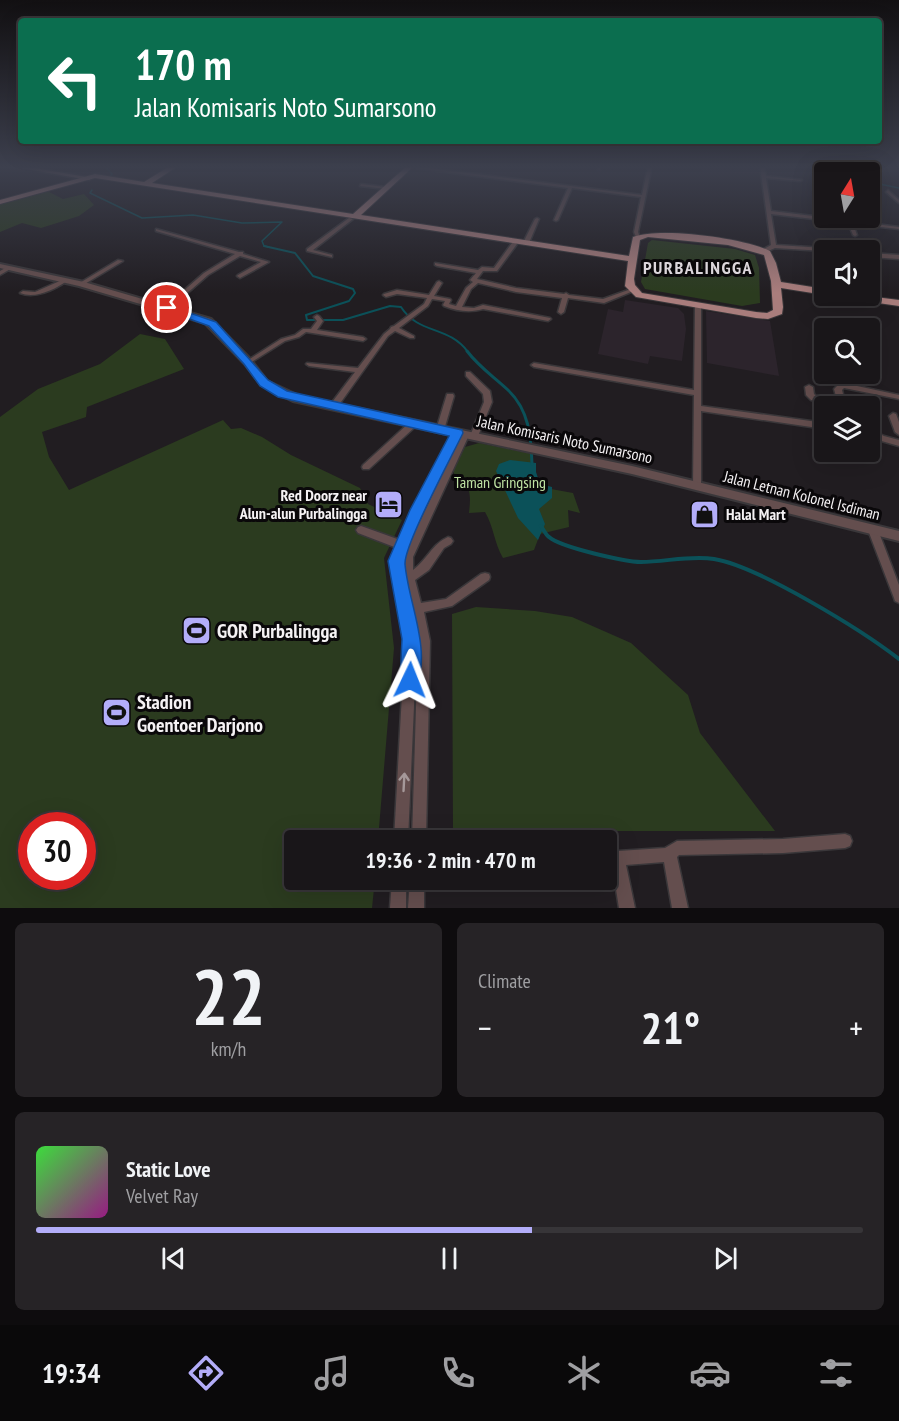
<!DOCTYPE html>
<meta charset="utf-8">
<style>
body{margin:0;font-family:"PT Sans Narrow",sans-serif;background:#262326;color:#f1f3f6;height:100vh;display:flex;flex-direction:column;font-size:22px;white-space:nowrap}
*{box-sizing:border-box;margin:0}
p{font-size:20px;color:#9f9fa2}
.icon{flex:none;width:33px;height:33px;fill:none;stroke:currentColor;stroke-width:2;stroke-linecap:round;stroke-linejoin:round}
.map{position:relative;height:908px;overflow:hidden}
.side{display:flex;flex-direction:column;gap:15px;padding:15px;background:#0e0c0e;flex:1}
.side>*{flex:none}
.top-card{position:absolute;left:18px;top:18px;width:864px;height:126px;border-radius:6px;box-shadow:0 6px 24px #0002,0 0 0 2px #373538;background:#0b6e4f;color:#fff;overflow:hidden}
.needle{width:39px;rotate:11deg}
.tools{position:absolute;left:814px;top:162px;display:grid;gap:12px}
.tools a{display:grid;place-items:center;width:66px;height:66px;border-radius:6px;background:#191619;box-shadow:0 6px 24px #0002,0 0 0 2px #373538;font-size:30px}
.speed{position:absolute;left:18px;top:812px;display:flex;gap:12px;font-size:30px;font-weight:700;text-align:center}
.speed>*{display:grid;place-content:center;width:78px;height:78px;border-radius:50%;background:#191619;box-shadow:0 6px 24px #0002,0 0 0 2px #373538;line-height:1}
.speed .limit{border:9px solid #d22;background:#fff;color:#111}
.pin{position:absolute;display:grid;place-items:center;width:51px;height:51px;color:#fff;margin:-26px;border:3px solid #fff;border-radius:50%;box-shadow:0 2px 6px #0007}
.me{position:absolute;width:66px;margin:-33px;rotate:2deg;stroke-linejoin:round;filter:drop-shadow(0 0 4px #0008)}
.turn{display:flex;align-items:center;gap:21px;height:126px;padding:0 18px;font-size:27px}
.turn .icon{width:78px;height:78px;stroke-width:2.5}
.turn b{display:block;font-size:42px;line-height:51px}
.big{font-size:45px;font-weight:700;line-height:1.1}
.side .card{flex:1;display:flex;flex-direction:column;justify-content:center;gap:9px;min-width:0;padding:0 21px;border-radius:9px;background:#262326}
.side .dial{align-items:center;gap:0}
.dial b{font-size:78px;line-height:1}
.song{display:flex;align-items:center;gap:18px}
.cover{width:72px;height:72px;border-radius:9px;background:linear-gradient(135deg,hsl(120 70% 55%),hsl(310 70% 35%))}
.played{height:6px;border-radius:3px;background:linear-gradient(90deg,#b3adf9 60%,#373538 60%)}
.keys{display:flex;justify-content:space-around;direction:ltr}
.heat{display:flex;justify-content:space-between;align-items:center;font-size:33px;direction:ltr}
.side .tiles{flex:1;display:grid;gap:15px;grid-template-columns:1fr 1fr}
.card:last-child{grid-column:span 2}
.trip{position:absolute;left:284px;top:830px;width:333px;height:60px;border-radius:6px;background:#191619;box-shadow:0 6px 24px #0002,0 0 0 2px #373538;font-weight:700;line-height:60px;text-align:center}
.menu{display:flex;height:96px;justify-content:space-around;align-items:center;background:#0a090a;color:#9f9fa2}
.menu .icon{width:42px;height:42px}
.menu .on{color:#b3adf9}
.menu b{font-size:27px;color:#f1f3f6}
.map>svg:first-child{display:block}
.built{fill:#2c242c}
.green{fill:#2b3b1f;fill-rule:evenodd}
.water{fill:#0b5159}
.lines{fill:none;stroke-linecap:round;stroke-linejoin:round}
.stream-far3{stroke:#0b5159;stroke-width:1.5}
.stream-far2{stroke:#0b5159;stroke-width:2}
.stream-far1{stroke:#0b5159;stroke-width:3}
.stream{stroke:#0b5159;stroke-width:4}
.minor-casing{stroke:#3a373a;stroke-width:3}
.tertiary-casing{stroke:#3a373a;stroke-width:4}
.secondary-casing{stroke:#3a373a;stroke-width:3}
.primary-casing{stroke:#3a373a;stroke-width:2}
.minor{fill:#644e4e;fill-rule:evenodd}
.tertiary{fill:#644e4e;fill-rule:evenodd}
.secondary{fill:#8b6968;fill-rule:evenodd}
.primary{fill:#a97d7c;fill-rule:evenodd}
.oneway{stroke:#a59899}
.route{fill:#1a73e8;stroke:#114b97;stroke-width:1.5}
.labels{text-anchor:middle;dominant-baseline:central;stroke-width:6;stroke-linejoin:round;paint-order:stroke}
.street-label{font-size:16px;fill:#f5f2f4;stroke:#0a080a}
.park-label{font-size:16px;fill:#bfe3a3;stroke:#0a080a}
.poi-label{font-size:16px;font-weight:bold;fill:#f5f2f4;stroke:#0a080a;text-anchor:end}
.far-district-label{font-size:18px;font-weight:bold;letter-spacing:1.5px;fill:#dcd6db;stroke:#0a080a}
.near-poi-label{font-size:20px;font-weight:bold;fill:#f5f2f4;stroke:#0a080a;text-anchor:start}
</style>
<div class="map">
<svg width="899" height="908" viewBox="0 0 899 908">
<rect width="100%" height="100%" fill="#211d21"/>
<g class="built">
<path d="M 700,166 L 758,166 L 760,173 L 703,172 Z"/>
<path d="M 625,300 L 678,308 L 684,314 L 686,329 L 682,361 L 650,356 L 648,364 L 598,354 L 608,309 L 623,312 Z"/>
<path d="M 706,311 L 770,321 L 779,376 L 707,363 Z"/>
</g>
<g class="green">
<path d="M 47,191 L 63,199 L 84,194 L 94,205 L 79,216 L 57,223 L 41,228 L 22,223 L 0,232 L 0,204 Z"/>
<path d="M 652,240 L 735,249 L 755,255 L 759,268 L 760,303 L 742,306 L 645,289 L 641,282 L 648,243 Z"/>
<path d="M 140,334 L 165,339 L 184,369 L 87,407 L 86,417 L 42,432 L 49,457 L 69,490 L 223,420 L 231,429 L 241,428 L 262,437 L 291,455 L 360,488 L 368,504 L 402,520 L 384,558 L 394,648 L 378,840 L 294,840 L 294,879 L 375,879 L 372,908 L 0,908 L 0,417 L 38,389 L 100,364 ZM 32,825 L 82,825 L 82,876 L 32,876 Z"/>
<path d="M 479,443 L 533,454 L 529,469 L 540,487 L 573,493 L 580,513 L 568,510 L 569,527 L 540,534 L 534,550 L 503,558 C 494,543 494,527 485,512 L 469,513 C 470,503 472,490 464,483 C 458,478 456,478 453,471 L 465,447 Z"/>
<path d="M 476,607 L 535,611 L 572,617 L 631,643 L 688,695 L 700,733 L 775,831 L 453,831 L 452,614 Z"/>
</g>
<path class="water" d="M 510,460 L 536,463 L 536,472 L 540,484 L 552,487 L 552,498 L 539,509 L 545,524 L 538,540 L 518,518 L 496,471 L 499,464 Z"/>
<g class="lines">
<g class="stream-far3">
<path d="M 105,166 L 112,174 L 110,177"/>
<path d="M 832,166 L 840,172"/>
<path d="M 870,182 L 899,188"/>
<path d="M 92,190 L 90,193 L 142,218 L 193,215 L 242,223 L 282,222 L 262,241 L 264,246 L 269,247"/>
</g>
<path class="stream-far2" d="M 264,246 L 295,253 L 313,276 L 353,289 L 355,293 L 349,301 L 306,315 L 307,320 L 343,320 L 390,306 L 401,307 C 419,335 448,325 468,352"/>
<path class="stream-far1" d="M 467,351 C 479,367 493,376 508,390 C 529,410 531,436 532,464"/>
<path class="stream" d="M 541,526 C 543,529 546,535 549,537 C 560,547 625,562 641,562 C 665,562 691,555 714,559 C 758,566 863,631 899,659"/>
<defs>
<g id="minor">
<path d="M 399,166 L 412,166 L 642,195 L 648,166 L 652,166 L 638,232 L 640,237 L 638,238 L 636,237 L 634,232 L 641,197 L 572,188 L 558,220 L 556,221 L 554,220 L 568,188 Z"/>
<path d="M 596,166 L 600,166 L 600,170 L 598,170 Z"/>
<path d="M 760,166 L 764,166 L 766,176 L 802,180 L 800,181 L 766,178 L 771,211 L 847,220 L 847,218 L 851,218 L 852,221 L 899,227 L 899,229 L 853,224 L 857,235 L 855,236 L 853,235 L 848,223 L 771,214 L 776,245 L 826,248 L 829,250 L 825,251 L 775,248 L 766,252 L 762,252 L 762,250 L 771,245 Z"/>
<path d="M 361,184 L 386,187 L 388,188 L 386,189 L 360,186 Z"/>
<path d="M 888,190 L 899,200 L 899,203 L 886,192 Z"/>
<path d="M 349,218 L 353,219 L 313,250 L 332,255 L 332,257 L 307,251 L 307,249 Z"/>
<path d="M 537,218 L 539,219 L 529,243 L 524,244 L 523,243 L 535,219 Z"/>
<path d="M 156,229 L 239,252 L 243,252 L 243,254 L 269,262 L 240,278 L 237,276 L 238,275 L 261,262 L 240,256 L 208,275 L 169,309 L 165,309 L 165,307 L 204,273 L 235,254 L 156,231 Z"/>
<path d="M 514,242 L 517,244 L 497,271 L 483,271 L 477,279 L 516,288 L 564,294 L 566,293 L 569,295 L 603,299 L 631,289 L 636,290 L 604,303 L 568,298 L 564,312 L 561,314 L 558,312 L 562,298 L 516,292 L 478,283 L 471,289 L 462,307 L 474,308 L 483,305 L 550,318 L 551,319 L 548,321 L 483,309 C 470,313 457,311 444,306 L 443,305 L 445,301 L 432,299 L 428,306 L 399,328 L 414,336 L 414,338 L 410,338 L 395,331 L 388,336 L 336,409 L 330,409 L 329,407 L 330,405 L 355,372 L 309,366 L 306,364 L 307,363 L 358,368 L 384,334 L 390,329 L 391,327 L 394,326 L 424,304 L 427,298 L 397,294 L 386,297 L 383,295 L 384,294 L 397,290 L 429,295 L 437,282 L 439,281 L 442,283 L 434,296 L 450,299 L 451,300 L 449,304 L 456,306 L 466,288 L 473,282 L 470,280 L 476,273 L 437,266 L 435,265 L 435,263 L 478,270 L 482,267 L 494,268 L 512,243 Z"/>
<path d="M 870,253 L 899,255 L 899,259 L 870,257 Z"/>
<path d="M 118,260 L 123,261 L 83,285 L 78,284 Z"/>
<path d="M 7,267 L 12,268 L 0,275 L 0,271 Z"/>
<path d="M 62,280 L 67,281 C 54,290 35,299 20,293 L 23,291 L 35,292 Z"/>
<path d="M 698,304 L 701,306 L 701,406 L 825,423 L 825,429 L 701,411 L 701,486 L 700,488 L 694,488 L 693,486 L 694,395 L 534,367 L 531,365 L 534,363 L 694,390 L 695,306 Z"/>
<path d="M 317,315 L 319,316 L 323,321 L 317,330 L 363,337 L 366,339 L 363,341 L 306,332 L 299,337 L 285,341 L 250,363 L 248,364 L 245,362 L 281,339 L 295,335 L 303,329 L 311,329 L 317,321 L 314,317 Z"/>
<path d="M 466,372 L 470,372 L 490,391 L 492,402 L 478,436 L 474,439 L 470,436 L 484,402 L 483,394 L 466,376 Z"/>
<path d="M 840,383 L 843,383 L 899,395 L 899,399 L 844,388 L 842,390 L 846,406 L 839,406 L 838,405 L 811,400 L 806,395 L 805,387 L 809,385 L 813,387 L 814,394 L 816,396 L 837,400 L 834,389 Z"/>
<path d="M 447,394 L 453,394 L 454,396 L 444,430 L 440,433 L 436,430 Z"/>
<path d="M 893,413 L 896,414 L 899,422 L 899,435 L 895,432 L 889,416 Z"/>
<path d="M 413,421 L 417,424 L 416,426 L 369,469 L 363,469 L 362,467 L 363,465 L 410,422 Z"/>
<path d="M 870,429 L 884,436 L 899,440 L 899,446 L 878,440 L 870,435 Z"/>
<path d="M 457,430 L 461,433 L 422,510 L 401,561 L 417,639 L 408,840 L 394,840 L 405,639 L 391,561 L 397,548 L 358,533 L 356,530 L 358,527 L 361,526 L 400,540 L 412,510 L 453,433 Z"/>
<path d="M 465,432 L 469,435 L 413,557 L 413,570 C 427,560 432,544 448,537 L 451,538 L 453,541 L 451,544 L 444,548 L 429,570 L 415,580 L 421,603 L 446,599 L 481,574 L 485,573 L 489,574 L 490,577 L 489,580 L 452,606 L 424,612 L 430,641 L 426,840 L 412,840 L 418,641 C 415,613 403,586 403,557 L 461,435 Z"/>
<path d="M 873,526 L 876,527 L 878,530 L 899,585 L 899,603 L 895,601 L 894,598 L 868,530 L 870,527 Z"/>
<path d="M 845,834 L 850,836 L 852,841 L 850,846 L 845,848 L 783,853 L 679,855 L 677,857 L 688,908 L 672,908 L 664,862 L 626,865 L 635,908 L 619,908 L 611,858 L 613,853 L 618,851 L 665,848 L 677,841 L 783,839 Z"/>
<path d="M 392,879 L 406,879 L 406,908 L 390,908 Z"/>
<path d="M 410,879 L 424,879 L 424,908 L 408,908 Z"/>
</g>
<g id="tertiary">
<path d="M 873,166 L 899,166 L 899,168 L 875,167 Z"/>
<path d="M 0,264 L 84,282 L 211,319 L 251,360 L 267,381 L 299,396 L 632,466 L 899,531 L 899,541 L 632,474 L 293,401 L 261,385 L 245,364 L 205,323 L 79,286 L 0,268 Z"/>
</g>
<path id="secondary" d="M 9,166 L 24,166 L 92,178 L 89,180 Z"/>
<g id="primary">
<path d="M 170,166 L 178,166 L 152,183 L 353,214 L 407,166 L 414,166 L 361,215 L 629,256 L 633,237 C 662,227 742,238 770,251 L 776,263 L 781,282 L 825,289 L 825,295 L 781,288 L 783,307 L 782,314 L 768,319 L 756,318 L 636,297 L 625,286 L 628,261 L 95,178 L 0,204 L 0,200 L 95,174 L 144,182 ZM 648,237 L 728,245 L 764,255 L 771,281 L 773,310 L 767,313 L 756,312 L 642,293 L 635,285 L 634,279 L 640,240 Z"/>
<path d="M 845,296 L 867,296 L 899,300 L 899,306 L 850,299 Z"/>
</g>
</defs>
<use href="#minor" class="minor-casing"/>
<use href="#tertiary" class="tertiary-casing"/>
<use href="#secondary" class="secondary-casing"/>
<use href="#primary" class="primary-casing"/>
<use href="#minor" class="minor"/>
<use href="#tertiary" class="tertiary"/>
<use href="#secondary" class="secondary"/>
<use href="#primary" class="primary"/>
</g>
<defs><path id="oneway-shaft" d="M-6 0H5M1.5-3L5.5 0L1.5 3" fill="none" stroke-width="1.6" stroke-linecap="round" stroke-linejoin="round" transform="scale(1.5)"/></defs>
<use class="oneway" href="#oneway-shaft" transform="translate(404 782) rotate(-87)"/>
<linearGradient id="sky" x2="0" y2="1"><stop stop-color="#121012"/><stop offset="0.57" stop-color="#3d404e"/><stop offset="1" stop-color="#3d404e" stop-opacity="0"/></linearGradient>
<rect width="899" height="293" fill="url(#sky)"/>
<path class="route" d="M 167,305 L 216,322 L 268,380 L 287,391 L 462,430 L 463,433 C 452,456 404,545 405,564 C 408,602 432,650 416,687 L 410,690 L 403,687 L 400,680 L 402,639 L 388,561 L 410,510 L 449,436 L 278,397 L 260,386 L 244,364 L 209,326 L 164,310 L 164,306 Z"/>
<defs>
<symbol id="hotel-square" viewBox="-11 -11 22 22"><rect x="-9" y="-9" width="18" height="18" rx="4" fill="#b3adf9" stroke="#0a080a"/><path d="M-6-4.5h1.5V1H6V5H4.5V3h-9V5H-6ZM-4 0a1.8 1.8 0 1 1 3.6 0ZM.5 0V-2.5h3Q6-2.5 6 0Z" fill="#111"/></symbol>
<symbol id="shop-square" viewBox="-11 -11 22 22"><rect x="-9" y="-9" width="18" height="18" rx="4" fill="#b3adf9" stroke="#0a080a"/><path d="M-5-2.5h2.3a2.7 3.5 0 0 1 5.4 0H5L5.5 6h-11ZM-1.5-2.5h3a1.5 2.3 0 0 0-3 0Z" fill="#111"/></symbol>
<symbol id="stadium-square" viewBox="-11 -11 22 22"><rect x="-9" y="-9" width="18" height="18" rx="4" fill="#b3adf9" stroke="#0a080a"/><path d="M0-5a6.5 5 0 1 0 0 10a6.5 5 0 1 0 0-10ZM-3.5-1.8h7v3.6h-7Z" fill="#111"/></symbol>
</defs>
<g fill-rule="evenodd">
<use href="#hotel-square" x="372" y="488" width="33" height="33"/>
<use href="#shop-square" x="688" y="498" width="33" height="33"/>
<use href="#stadium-square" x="180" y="614" width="33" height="33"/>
<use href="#stadium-square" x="100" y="696" width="33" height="33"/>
</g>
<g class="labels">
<g class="street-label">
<text transform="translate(565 439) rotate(12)">Jalan Komisaris Noto Sumarsono</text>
<text transform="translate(802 495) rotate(14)">Jalan Letnan Kolonel Isdiman</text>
</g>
<g class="park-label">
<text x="500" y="482">Taman Gringsing</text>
</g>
<g class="poi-label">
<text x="367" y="495">Red Doorz near<tspan x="367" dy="18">Alun-alun Purbalingga</tspan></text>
<text x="726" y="514" text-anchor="start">Halal Mart</text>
</g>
<g class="far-district-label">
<text x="698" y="267">PURBALINGGA</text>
</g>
<g class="near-poi-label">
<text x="217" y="631">GOR Purbalingga</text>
<text x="137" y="702">Stadion<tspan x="137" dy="23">Goentoer Darjono</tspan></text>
</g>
</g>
</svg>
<div class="tools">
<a><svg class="needle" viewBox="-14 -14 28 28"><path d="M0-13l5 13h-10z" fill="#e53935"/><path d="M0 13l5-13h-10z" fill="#9f9fa2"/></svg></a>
<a><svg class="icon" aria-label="sound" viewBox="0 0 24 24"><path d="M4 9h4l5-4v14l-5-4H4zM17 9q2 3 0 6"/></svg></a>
<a><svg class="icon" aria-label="search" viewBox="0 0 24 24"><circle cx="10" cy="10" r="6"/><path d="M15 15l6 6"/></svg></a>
<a><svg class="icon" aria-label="layers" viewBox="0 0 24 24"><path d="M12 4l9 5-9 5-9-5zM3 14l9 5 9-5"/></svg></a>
</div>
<div class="speed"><div class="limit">30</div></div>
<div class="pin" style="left:167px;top:308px;background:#d93025"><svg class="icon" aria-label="arrive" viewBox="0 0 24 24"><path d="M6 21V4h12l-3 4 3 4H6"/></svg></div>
<svg class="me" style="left:410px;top:680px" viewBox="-20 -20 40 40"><path d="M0-17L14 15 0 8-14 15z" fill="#1a73e8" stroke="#fff" stroke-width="4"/></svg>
<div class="trip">19:36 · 2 min · 470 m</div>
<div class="top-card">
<div class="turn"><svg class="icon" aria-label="left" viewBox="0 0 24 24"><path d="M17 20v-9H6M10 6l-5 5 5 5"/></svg><div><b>170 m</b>Jalan Komisaris Noto Sumarsono</div></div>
</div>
</div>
<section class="side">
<div class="tiles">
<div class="card dial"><b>22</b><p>km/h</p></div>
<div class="card"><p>Climate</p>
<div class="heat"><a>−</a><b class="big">21°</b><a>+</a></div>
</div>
<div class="card">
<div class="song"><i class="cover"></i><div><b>Static Love</b><p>Velvet Ray</p></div></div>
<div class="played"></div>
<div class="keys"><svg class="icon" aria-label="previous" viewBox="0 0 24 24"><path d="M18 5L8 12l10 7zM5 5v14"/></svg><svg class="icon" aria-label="pause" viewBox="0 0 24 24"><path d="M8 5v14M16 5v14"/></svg><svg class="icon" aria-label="next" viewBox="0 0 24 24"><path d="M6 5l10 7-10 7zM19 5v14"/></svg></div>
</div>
</div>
</section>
<nav class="menu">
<b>19:34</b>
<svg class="icon on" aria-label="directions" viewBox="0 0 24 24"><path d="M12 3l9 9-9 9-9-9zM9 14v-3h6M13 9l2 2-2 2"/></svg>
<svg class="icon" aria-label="music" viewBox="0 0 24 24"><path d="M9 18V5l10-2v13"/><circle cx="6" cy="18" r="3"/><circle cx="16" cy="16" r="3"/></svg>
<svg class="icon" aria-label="phone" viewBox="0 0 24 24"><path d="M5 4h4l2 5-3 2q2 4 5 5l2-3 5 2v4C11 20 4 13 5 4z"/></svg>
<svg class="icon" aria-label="climate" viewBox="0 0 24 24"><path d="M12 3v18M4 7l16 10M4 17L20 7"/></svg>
<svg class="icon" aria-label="car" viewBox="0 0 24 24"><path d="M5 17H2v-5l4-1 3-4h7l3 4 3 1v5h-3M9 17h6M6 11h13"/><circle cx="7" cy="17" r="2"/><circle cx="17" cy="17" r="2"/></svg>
<svg class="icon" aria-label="filters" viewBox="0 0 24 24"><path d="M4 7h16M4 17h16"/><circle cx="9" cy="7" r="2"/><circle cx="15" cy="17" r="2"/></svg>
</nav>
